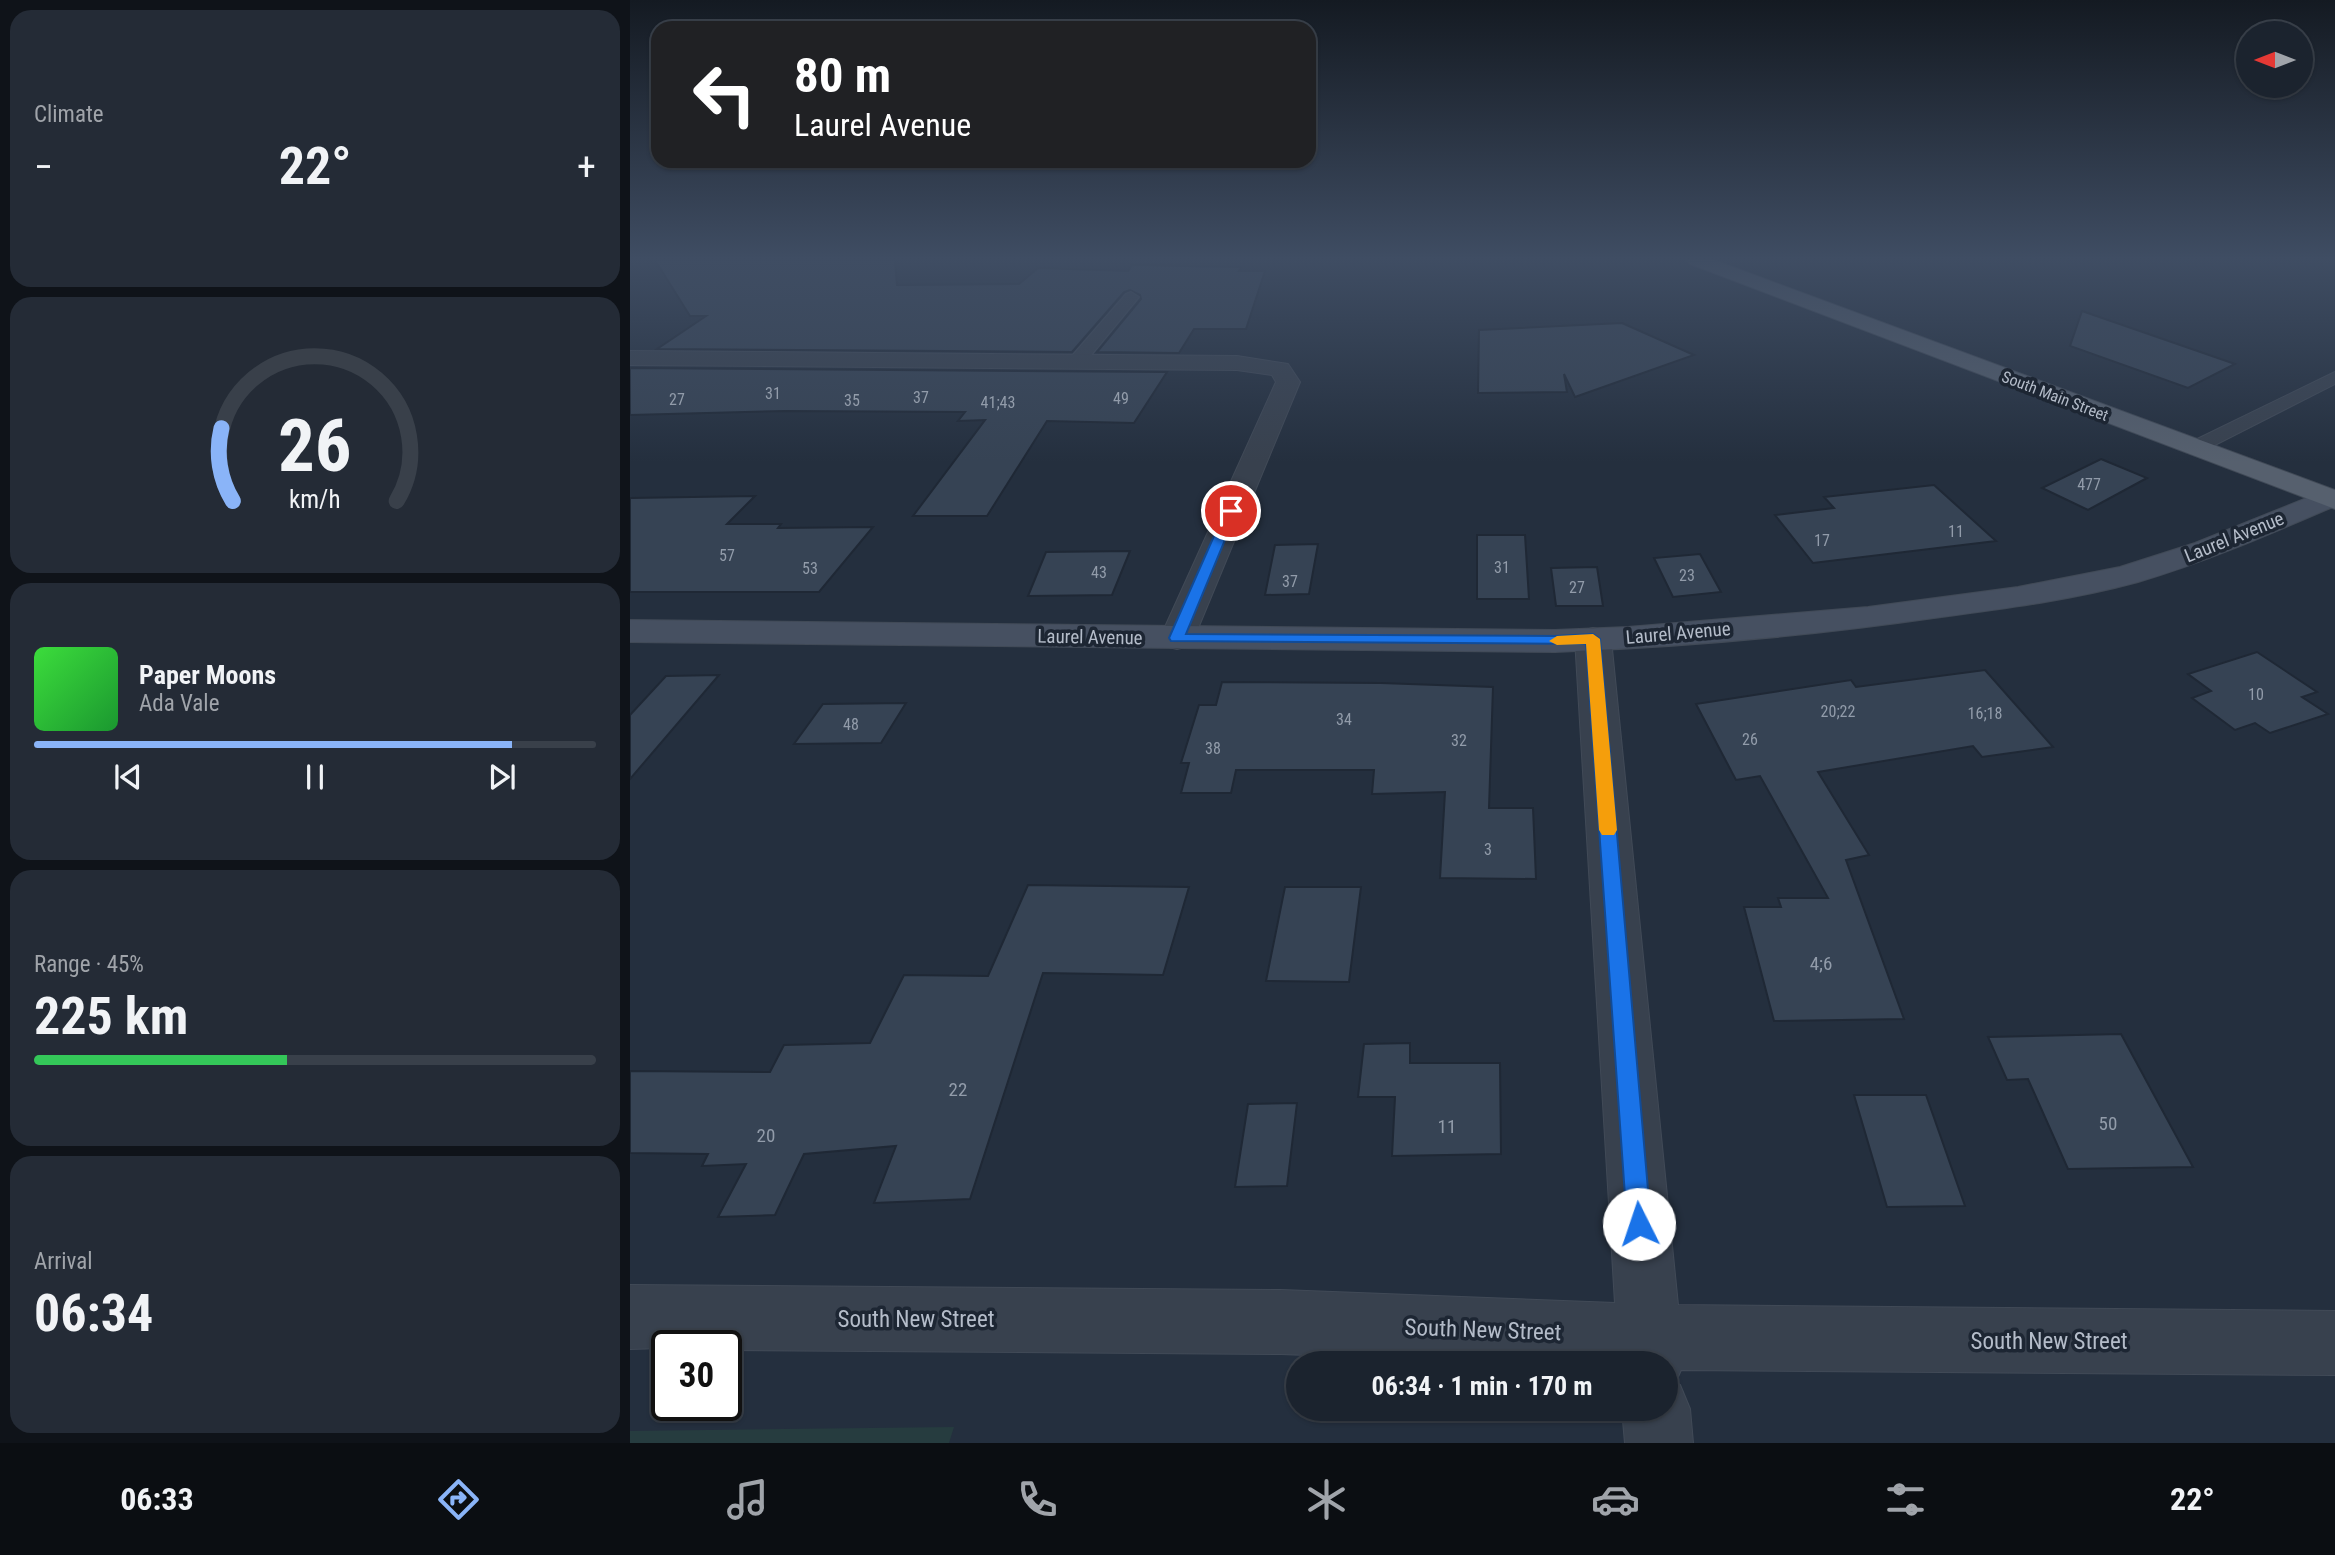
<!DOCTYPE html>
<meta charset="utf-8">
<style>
body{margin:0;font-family:"Roboto Condensed",sans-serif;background:#242b36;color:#f1f3f6;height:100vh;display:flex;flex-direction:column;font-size:26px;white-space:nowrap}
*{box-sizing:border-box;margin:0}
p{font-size:23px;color:#a0a4aa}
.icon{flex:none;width:38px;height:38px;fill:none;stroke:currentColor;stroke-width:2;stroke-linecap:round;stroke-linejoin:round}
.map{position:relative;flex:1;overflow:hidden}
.drawer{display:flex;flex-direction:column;gap:10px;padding:10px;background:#0f1319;width:630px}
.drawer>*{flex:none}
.banner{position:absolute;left:21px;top:21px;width:665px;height:147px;border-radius:21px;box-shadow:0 2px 5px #0004,0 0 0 2px #39404a;background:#202124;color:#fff;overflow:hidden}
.needle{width:46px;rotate:270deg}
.tools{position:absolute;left:1606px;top:21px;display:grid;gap:14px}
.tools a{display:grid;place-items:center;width:77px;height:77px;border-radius:50%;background:#1b232e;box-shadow:0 2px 5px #0004,0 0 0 2px #39404a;font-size:35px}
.speed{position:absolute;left:21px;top:1330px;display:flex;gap:14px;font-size:35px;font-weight:700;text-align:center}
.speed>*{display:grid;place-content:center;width:91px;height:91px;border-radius:50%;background:#1b232e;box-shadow:0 2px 5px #0004,0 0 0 2px #39404a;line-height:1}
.speed .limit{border:4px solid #111;border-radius:10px;background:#fff;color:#111}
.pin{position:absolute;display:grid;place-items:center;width:60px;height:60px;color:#fff;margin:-30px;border:4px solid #fff;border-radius:50%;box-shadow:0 2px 7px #0007}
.me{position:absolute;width:77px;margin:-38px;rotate:356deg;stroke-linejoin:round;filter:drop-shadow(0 0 5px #0008)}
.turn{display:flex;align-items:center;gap:24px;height:147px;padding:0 28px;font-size:32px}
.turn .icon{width:91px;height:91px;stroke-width:2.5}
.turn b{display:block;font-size:49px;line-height:60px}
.big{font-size:52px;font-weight:700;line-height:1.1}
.drawer .widget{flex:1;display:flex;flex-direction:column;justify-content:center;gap:10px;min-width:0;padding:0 24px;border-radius:21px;background:#242b36}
.drawer .dial{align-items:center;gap:0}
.dial svg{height:182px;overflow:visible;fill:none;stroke:#39404a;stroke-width:7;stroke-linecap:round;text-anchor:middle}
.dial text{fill:#f1f3f6;stroke:none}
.song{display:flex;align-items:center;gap:21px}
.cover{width:84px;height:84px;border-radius:10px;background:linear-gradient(135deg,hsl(120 70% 55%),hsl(130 70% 35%))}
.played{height:7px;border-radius:4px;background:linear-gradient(90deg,#8ab4f8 85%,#39404a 85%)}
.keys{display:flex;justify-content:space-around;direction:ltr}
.heat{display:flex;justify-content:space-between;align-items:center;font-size:38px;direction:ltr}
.charge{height:10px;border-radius:5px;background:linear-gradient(90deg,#34c759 45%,#39404a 0)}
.trip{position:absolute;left:656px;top:1351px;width:392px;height:70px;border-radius:35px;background:#1b232e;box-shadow:0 2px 5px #0004,0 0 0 2px #39404a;font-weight:700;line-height:70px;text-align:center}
.tab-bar{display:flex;height:112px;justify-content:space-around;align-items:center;background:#0b0e12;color:#a0a4aa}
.tab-bar .icon{width:49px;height:49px}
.tab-bar .active{color:#8ab4f8}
.tab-bar b{font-size:32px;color:#f1f3f6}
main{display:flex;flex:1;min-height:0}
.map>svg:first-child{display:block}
.green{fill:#263c3f}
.building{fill:#364354;stroke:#1f2835;stroke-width:2}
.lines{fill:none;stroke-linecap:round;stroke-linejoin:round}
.lane-casing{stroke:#414a57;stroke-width:2}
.street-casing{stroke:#414a57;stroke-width:2}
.secondary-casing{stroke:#414a57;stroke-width:2}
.primary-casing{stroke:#414a57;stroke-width:2}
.lane{fill:#38414e;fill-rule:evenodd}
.street{fill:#38414e;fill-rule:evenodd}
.secondary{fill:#465061;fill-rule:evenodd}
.primary{fill:#56606e;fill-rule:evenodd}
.route{fill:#1a73e8;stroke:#114b97;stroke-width:2}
.slow{fill:#f59e0b}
.labels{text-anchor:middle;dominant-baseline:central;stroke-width:7;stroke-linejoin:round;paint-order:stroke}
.number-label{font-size:16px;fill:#929caa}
.far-street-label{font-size:16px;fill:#b4bcc9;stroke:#1d2633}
.street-label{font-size:19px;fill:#b4bcc9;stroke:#1d2633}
.near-number-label{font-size:19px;fill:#929caa}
.near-street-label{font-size:23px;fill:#b4bcc9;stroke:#1d2633}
</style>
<main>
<section class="drawer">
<div class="widget"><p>Climate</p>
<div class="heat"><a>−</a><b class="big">22°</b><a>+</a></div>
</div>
<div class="widget dial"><svg viewBox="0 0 100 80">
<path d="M14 69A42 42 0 1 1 86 69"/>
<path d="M14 69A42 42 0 0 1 9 37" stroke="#8ab4f8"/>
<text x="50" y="56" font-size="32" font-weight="700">26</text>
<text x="50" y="72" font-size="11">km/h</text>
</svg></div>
<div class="widget">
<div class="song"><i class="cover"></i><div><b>Paper Moons</b><p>Ada Vale</p></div></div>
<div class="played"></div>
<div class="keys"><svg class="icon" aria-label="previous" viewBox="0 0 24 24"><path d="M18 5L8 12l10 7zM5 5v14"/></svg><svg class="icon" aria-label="pause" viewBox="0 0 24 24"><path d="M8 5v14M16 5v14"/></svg><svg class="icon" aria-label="next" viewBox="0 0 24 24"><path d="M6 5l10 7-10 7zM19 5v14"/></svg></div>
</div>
<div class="widget"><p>Range · 45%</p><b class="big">225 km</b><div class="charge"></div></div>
<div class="widget"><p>Arrival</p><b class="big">06:34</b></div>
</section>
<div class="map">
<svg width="1705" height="1443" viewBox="0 0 1705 1443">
<rect width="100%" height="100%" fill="#242f3e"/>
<path class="green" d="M 324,1427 L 319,1443 L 0,1443 L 0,1431 Z"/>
<g class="building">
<path d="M 25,260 L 265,260 L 267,285 L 389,284 L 408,268 L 498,271 L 502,265 L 612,267 L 609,271 L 635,271 L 616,329 L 564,329 L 549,353 L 467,352 L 511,299 L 510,295 L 500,290 L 494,292 L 442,352 L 27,349 L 76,316 L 60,316 Z"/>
<path d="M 1452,311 L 1605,364 L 1558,388 L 1440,346 Z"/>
<path d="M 992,323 L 1064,355 L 945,397 L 934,374 L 937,392 L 848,393 L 849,330 Z"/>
<path d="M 0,368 L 537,372 L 504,423 L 417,421 L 357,516 L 283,516 L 355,420 L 328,421 L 335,412 L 155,411 L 0,415 Z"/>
<path d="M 1471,459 L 1517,478 L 1458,510 L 1412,488 Z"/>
<path d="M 1304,485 L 1366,541 L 1183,563 L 1145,515 L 1204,508 L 1194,497 Z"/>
<path d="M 125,496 L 97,524 L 151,524 L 148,528 L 243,527 L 189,592 L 0,592 L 0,498 Z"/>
<path d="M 847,535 L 895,535 L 899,599 L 847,599 Z"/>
<path d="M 688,544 L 679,594 L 635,595 L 645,545 Z"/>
<path d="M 500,551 L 482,595 L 398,596 L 416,552 Z"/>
<path d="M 1070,554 L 1091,592 L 1043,597 L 1024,558 Z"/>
<path d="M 967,567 L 973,606 L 926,606 L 921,568 Z"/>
<path d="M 1627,652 L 1687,692 L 1672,697 L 1698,714 L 1640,733 L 1625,723 L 1605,730 L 1562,698 L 1581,691 L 1558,674 Z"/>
<path d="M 1355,670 L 1423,747 L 1352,757 L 1343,746 L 1188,772 L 1239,855 L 1216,860 L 1274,1019 L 1144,1021 L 1114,907 L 1151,907 L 1148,898 L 1198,898 L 1130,776 L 1106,780 L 1066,704 L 1221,680 L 1226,687 Z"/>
<path d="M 89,675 L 0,779 L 0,715 L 36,676 Z"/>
<path d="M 592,682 L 751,683 L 863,687 L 859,808 L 903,808 L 906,879 L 810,878 L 815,792 L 742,794 L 744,770 L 606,770 L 601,793 L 551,793 L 559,763 L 551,763 L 569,705 L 586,705 Z"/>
<path d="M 276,703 L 251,743 L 164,744 L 193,704 Z"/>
<path d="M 398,885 L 559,887 L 533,975 L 413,973 L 340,1199 L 244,1203 L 266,1146 L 174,1154 L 145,1215 L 88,1217 L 116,1164 L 72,1166 L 78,1154 L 0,1153 L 0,1071 L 140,1072 L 154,1045 L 240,1043 L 274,975 L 358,976 Z"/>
<path d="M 655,887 L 731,887 L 719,982 L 636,981 Z"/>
<path d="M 1491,1034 L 1563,1167 L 1438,1169 L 1398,1079 L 1377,1080 L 1358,1037 Z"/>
<path d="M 780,1043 L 780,1063 L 870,1063 L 871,1154 L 762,1156 L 765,1097 L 728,1097 L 734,1044 Z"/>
<path d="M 1224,1095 L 1296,1095 L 1335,1206 L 1257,1207 Z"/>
<path d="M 667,1103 L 657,1186 L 605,1187 L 618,1104 Z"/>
</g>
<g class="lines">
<defs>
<g id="lane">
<path d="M 501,292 L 509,297 L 453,365 L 441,365 L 439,361 L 441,357 L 496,294 Z"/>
<path d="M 1705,372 L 1705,384 L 1571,452 L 1557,452 L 1554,448 L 1557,444 Z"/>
</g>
<g id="street">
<path d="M 0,351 L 607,356 L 658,364 L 670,382 L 564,638 L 559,646 L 547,649 L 535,646 L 530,638 L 646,382 L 642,375 L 607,370 L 0,365 Z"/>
<path d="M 963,628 L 975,631 L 981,639 L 1048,1305 L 1705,1311 L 1705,1375 L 1051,1370 L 1045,1383 L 1050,1385 L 1060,1409 L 1063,1443 L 995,1443 L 992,1409 L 1036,1409 L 1036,1363 L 887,1363 L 651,1354 L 96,1350 L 96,1346 L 0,1349 L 0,1285 L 651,1290 L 985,1303 L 945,639 L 951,631 Z"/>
</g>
<path id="secondary" d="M 1699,489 L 1705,491 L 1705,506 C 1640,534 1576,562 1508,582 C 1442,600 1372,609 1304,618 C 1179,636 1052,647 925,652 L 0,642 L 0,620 L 925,630 L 998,627 L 1238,607 L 1388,587 L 1490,567 L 1565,543 Z"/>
<path id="primary" d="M 1057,260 L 1084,260 L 1705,490 L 1705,509 L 1060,264 Z"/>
</defs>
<use href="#lane" class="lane-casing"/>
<use href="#street" class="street-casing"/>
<use href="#secondary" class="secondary-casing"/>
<use href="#primary" class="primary-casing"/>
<use href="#lane" class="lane"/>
<use href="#street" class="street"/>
<use href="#secondary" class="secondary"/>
<use href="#primary" class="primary"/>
</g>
<linearGradient id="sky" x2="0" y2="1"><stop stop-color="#141a22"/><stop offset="0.56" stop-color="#3f4d63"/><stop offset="1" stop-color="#3f4d63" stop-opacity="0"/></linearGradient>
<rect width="1705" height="462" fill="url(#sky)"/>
<path class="route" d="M 601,507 L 607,511 L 556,634 L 925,636 L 963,634 L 970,639 L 1021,1224 L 1018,1233 L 1009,1237 L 1000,1233 L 997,1224 L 956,644 L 541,641 L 539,638 L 595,511 Z"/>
<path class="slow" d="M 963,634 L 970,639 L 987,830 L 984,835 L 972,835 L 969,830 L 956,644 L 927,645 L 919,641 L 927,636 Z"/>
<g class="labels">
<g class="number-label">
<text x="143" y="393">31</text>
<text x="291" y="397">37</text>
<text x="491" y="398">49</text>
<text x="47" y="399">27</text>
<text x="222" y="400">35</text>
<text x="368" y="402">41;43</text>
<text x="1459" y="484">477</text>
<text x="1326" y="531">11</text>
<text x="1192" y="540">17</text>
<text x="97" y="555">57</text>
<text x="872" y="567">31</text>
<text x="180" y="568">53</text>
<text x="469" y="572">43</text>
<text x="1057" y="575">23</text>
<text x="660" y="581">37</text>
<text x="947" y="587">27</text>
<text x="1626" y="694">10</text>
<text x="1208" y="711">20;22</text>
<text x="1355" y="713">16;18</text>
<text x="714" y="719">34</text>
<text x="221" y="724">48</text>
<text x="1120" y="739">26</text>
<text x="829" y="740">32</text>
<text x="583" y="748">38</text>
<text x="858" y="849">3</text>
</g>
<g class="far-street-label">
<text transform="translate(1425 396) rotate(21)">South Main Street</text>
</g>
<g class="street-label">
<text transform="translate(1604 537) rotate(-22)">Laurel Avenue</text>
<text transform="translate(1048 633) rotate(-5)">Laurel Avenue</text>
<text transform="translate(460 637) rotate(1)">Laurel Avenue</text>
</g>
<g class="near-number-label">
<text x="1191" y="963">4;6</text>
<text x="328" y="1089">22</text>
<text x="1478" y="1123">50</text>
<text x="817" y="1126">11</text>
<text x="136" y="1135">20</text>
</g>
<g class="near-street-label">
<text x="286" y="1319">South New Street</text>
<text transform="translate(853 1330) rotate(2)">South New Street</text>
<text x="1419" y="1341">South New Street</text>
</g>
</g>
</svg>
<div class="tools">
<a><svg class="needle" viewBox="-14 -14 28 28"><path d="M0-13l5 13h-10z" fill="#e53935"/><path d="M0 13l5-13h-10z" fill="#a0a4aa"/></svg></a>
</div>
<div class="speed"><div class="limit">30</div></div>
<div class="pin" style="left:601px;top:511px;background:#d93025"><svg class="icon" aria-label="arrive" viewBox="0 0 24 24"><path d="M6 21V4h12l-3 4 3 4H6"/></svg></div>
<svg class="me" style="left:1009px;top:1224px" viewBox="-20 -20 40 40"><circle r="19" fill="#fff"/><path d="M0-13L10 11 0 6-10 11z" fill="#1a73e8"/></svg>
<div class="trip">06:34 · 1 min · 170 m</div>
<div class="banner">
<div class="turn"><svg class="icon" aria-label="left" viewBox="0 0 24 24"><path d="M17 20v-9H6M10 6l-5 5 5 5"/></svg><div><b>80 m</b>Laurel Avenue</div></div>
</div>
</div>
</main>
<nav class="tab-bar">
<b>06:33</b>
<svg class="icon active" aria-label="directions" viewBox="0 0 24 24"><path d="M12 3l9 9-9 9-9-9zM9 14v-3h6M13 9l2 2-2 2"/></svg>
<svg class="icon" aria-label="music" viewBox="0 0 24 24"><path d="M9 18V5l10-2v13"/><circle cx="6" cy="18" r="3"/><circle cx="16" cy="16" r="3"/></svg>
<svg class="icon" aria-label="phone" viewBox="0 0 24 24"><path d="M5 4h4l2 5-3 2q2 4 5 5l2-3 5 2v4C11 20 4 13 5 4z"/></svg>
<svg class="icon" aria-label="climate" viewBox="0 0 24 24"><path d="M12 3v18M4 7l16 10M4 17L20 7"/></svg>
<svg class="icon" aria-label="car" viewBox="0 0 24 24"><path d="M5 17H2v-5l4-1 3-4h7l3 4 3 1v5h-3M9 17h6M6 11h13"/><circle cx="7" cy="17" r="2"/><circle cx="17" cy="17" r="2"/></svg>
<svg class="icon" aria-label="filters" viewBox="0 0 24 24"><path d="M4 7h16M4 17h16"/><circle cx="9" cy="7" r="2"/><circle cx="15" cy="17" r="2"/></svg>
<b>22°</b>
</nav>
